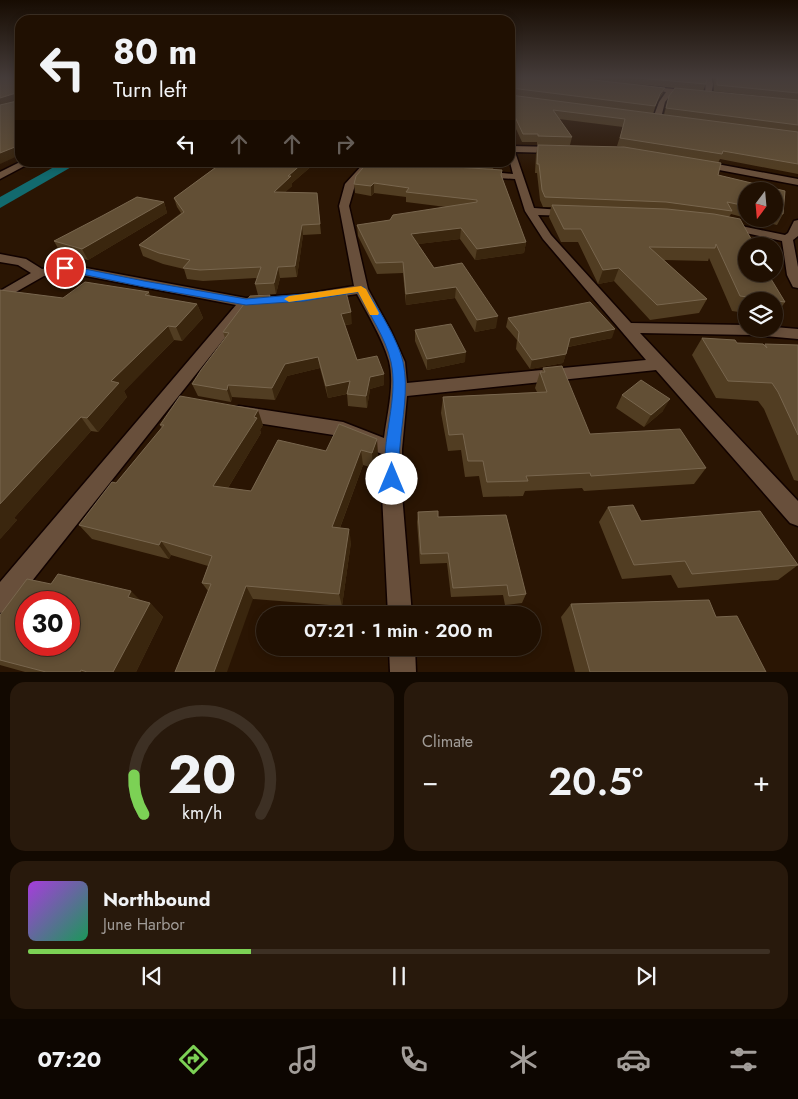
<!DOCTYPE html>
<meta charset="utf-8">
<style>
body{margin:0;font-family:Jost,sans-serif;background:#28190c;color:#f1f3f6;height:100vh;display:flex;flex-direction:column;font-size:19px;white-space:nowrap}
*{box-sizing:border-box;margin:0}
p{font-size:16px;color:#a29d99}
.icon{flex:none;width:28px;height:28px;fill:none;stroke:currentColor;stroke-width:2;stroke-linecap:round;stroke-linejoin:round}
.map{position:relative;height:672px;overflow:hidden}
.side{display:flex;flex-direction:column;gap:10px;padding:10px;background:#120901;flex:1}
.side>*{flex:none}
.guide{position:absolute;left:15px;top:15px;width:500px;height:152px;border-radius:15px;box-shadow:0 2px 8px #0003,0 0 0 1px #3d3024;background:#201002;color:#f1f3f6;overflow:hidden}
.needle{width:32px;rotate:196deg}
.fabs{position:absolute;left:738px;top:182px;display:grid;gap:10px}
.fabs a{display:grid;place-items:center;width:45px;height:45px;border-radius:50%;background:#201002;box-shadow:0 2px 8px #0003,0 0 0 1px #3d3024;font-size:25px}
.speed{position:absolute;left:15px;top:591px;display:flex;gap:10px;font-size:25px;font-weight:700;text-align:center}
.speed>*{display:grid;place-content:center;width:65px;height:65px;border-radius:50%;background:#201002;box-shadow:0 2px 8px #0003,0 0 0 1px #3d3024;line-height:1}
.speed .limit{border:8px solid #d22;background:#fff;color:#111}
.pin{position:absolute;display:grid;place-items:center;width:42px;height:42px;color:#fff;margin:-21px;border:2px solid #fff;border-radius:50%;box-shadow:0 1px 5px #0007}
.me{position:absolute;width:55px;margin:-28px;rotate:0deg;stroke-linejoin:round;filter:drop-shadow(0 0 4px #0008)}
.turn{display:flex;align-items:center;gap:18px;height:105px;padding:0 15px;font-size:22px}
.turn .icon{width:65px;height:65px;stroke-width:2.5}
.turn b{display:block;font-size:35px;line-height:42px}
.lanes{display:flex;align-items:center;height:48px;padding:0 15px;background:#0003;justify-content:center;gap:25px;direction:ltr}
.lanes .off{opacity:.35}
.big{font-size:38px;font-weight:600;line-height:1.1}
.side .card{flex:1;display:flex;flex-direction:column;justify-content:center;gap:8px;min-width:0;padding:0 18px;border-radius:15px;background:#28190c}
.side .dial{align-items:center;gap:0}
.dial svg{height:130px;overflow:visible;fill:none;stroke:#3d3024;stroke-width:7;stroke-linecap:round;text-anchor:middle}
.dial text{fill:#f1f3f6;stroke:none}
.song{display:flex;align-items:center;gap:15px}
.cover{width:60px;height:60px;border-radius:8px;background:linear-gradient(135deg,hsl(280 70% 55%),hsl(150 70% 35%))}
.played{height:5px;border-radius:2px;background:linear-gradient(90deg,#7cd155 30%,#3d3024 30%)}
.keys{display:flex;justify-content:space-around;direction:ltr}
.heat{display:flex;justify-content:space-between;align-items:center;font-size:28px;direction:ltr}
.side .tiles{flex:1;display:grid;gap:10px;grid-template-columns:1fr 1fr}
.card:last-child{grid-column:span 2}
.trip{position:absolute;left:256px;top:606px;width:285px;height:50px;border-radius:25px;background:#201002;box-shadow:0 2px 8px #0003,0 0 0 1px #3d3024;font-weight:600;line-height:50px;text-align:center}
.tabs{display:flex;height:80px;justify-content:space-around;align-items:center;background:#0d0601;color:#a29d99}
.tabs .icon{width:35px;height:35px}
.tabs .current{color:#7cd155}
.tabs b{font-size:22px;color:#f1f3f6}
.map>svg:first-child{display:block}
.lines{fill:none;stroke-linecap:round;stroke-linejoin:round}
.canal{fill:#126a6e;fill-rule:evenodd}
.minor-casing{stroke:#110200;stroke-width:3}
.minor{fill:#684f3b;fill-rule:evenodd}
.wall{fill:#513d22;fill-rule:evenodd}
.shaded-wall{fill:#3a260e}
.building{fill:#624f35;stroke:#78664e;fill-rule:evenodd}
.route{fill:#1a73e8;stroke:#114b97}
.slow{fill:#f59e0b}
</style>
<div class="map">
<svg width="798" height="672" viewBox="0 0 798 672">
<rect width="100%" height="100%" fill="#2a1503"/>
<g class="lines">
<path class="canal" d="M 63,162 L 80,162 L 0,208 L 0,197 Z"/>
<defs>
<g id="minor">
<path d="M 706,77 L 712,77 L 713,85 L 711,95 L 708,97 L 705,95 Z"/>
<path d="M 645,86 L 692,91 L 695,93 L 692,95 L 672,93 L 665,102 L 661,118 L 657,120 L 653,118 L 659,102 L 666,92 L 643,89 Z"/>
<path d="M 510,146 L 556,147 L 560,150 L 556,153 L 515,152 L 534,208 L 574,211 L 575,213 L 570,216 L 538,215 L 551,235 L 631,323 L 746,325 L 746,329 L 774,329 L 774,327 L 798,329 L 798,339 L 752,335 L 640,333 L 798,501 L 798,526 L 790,523 L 656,370 L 407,396 L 402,449 L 402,494 L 412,615 L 388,615 L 382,494 L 382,454 L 353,443 L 340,436 L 239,420 L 233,418 L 230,413 L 233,408 L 239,406 L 343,422 L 384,438 C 387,414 395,385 389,361 C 382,337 368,315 357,294 L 304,302 L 250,306 L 9,610 L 0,613 L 0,582 L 236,305 L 65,272 L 44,276 L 0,301 L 0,291 L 31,273 L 18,265 L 0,262 L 0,254 L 26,259 L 42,269 L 65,264 L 246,298 L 304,294 L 354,286 L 339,206 L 345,184 L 365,162 L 371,162 L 371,166 L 355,185 L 349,206 L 368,289 L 391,331 L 405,362 L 407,383 L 646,360 L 543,239 L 525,211 L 515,179 L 482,177 L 477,174 L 482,171 L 513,174 L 510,162 Z"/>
<path d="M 701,161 L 798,179 L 798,185 L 698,166 L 698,162 Z"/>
<path d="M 20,162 L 32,162 L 0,179 L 0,172 Z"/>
<path d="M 798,220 L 798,236 L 793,240 L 798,267 L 798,288 L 793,287 L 787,275 L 782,241 L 723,228 L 721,226 L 727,223 L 785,235 L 788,233 L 794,221 Z"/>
<path d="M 389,648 L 415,648 L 416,672 L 390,672 Z"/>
</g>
</defs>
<use href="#minor" class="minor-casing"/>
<use href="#minor" class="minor"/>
</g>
<g class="wall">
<path d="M 510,77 L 707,77 L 706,84 L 703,91 L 798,100 L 798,174 L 720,159 L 718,163 L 721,163 L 718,175 L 785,191 L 783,214 L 777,225 L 751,219 L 774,219 L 774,191 L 746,191 L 746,218 L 731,214 L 729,217 L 740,219 L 755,246 L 746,246 L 746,274 L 768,274 L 785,302 L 775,317 L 774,316 L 774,301 L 746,301 L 746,313 L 732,311 L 709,258 L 708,261 L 664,260 L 707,299 L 699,313 L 650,320 L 614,281 L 598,284 L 578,242 L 561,242 L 549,217 L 551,207 L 543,207 L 540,200 L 537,173 L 535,173 L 536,154 L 538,145 L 623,147 L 617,146 L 623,127 L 559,119 L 572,137 L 570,145 L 537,145 L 537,142 L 522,142 L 510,116 ZM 627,83 L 675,88 L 669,96 L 664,115 L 653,114 L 657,101 L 662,94 L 665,88 Z"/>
<path d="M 713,77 L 798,77 L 798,100 L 714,91 Z"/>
<path d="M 218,162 L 314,162 L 314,164 L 292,183 L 292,186 L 285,192 L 317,193 L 321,234 L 303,235 L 297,277 L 280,278 L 276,294 L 258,295 L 255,284 L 257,278 L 203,281 L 187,279 L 184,269 L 163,264 L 143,256 L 139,245 L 181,213 L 177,207 L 174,198 L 216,167 L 216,165 Z"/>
<path d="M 368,162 L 494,162 L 493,170 L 501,175 L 526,242 L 524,253 L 475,260 L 460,239 L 418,244 L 434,268 L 462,263 L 496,328 L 475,332 L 455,298 L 406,305 L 403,273 L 377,274 L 358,236 L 357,225 L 390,220 L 446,207 L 406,202 L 406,197 L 374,193 L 371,196 L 355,193 L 354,184 ZM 403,163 L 472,168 L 424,165 Z"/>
<path d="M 164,202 L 167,213 L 88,260 L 60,252 L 54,241 Z"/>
<path d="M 149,292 L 150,296 L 197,304 L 203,318 L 182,341 L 174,340 L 124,391 L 127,397 L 98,432 L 91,431 L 14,518 L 17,520 L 0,539 L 63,298 Z"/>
<path d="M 271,300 L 291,300 L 352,324 L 345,325 L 357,360 L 384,385 L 370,389 L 367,408 L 348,406 L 347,394 L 328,398 L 320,368 L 287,376 L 275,400 L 232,397 L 231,402 L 198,396 L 192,384 L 225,338 L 223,332 Z"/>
<path d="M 508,318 L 612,338 L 568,347 L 563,363 L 530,369 L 516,349 L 517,340 L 506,327 Z"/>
<path d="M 415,330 L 465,362 L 427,370 L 415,341 Z"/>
<path d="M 702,338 L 737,343 L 764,345 L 765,344 L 798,345 L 798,481 L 794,480 L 764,409 L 758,401 L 716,398 L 692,355 Z"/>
<path d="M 543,368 L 590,434 L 706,468 L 694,484 L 584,491 L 582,488 L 525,491 L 523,496 L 483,497 L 479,476 L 465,477 L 461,450 L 448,451 L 441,413 L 443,397 L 537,392 L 535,388 L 540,372 L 542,372 Z"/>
<path d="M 622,395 L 663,411 L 644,427 L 616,408 Z"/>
<path d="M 339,424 L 378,454 L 373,468 L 363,465 L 340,528 L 351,542 L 342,606 L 253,599 L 208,591 L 202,583 L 208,566 L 171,555 L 169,559 L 92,539 L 79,525 L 116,483 L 162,428 L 160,425 L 263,425 L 260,430 L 261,433 L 228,488 L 251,491 L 326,451 Z"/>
<path d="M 608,507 L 641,521 L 798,565 L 778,580 L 678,588 L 671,575 L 622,579 L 599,522 Z"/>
<path d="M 418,512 L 438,517 L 526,594 L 522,603 L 505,605 L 503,595 L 451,597 L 447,563 L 420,564 L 417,522 Z"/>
<path d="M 51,584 L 150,603 L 163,617 L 136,672 L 25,672 L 0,665 L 0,615 Z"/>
<path d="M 571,604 L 716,617 L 766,672 L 575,672 L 561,617 Z"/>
</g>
<g class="shaded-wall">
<path d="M 665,88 L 662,94 L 657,101 L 660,94 Z"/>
<path d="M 16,93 L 19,100 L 0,106 L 0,98 Z"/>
<path d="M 20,145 L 20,155 L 0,164 L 0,153 Z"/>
<path d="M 304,162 L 314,162 L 314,164 L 292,183 L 292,186 L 276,201 L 274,192 L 288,176 Z"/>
<path d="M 374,183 L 374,193 L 371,196 L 371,186 Z"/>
<path d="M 164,202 L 167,213 L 88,260 L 82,249 Z"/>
<path d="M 302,225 L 303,235 L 297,277 L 295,266 Z"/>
<path d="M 461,228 L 460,239 L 411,245 L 411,234 Z"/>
<path d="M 526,242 L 524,253 L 475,260 L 477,249 Z"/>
<path d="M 278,267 L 280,278 L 276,294 L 274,283 Z"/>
<path d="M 619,268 L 614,281 L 598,284 L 603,270 Z"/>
<path d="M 456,287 L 455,298 L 406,305 L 406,294 Z"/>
<path d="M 197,304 L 203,318 L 182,341 L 176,327 Z"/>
<path d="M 351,312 L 352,324 L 342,325 L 341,314 Z"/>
<path d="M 498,316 L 496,328 L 475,332 L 477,320 Z"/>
<path d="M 168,326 L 174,340 L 124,391 L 127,397 L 98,432 L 87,418 L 111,381 Z"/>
<path d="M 615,329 L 612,338 L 567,347 L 570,338 Z"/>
<path d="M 466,352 L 465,362 L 427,370 L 427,359 Z"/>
<path d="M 566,354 L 563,363 L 530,369 L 532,360 Z"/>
<path d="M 318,357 L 320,368 L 287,376 L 275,400 L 272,388 L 285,364 Z"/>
<path d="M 384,374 L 384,385 L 370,389 L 367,408 L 366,396 L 370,377 Z"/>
<path d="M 350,381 L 351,393 L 328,398 L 326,386 Z"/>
<path d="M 228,385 L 232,397 L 231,402 L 227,390 Z"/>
<path d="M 670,399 L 663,411 L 644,427 L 651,415 Z"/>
<path d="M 258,410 L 263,425 L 260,430 L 261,433 L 220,501 L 213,486 Z"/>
<path d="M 81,417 L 91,431 L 14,518 L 17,520 L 0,539 L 0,504 Z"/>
<path d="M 377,439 L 378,454 L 373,468 L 372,453 Z"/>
<path d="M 361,450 L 363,465 L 335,541 L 332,527 Z"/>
<path d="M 349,529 L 351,542 L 342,606 L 339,594 Z"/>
<path d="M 161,541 L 171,555 L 169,559 L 159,545 Z"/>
<path d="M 246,586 L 253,599 L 227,672 L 214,672 Z"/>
<path d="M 131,591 L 145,605 L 128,597 Z"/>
<path d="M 150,603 L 163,617 L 136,672 L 113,672 Z"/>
</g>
<g class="building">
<path d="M 0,77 L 20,77 L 20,145 L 0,153 L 0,105 L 17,101 L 18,95 L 16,93 L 0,98 Z"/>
<path d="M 510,77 L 566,77 L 665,88 L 660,94 L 655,106 L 511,88 L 510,89 Z"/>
<path d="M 626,77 L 707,77 L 706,84 Z"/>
<path d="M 717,77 L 779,77 L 798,78 L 798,93 L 717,85 Z"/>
<path d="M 675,88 L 798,100 L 798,125 L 666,108 L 669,96 Z"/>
<path d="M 510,95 L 798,132 L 798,164 L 723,151 L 722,154 L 620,138 L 625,119 L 553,110 L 572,137 L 538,136 L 538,134 L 523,134 L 510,106 Z"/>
<path d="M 538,145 L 624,147 L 721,163 L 718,175 L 785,191 L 783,214 L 774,212 L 774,191 L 746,191 L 746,206 L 727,202 L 732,211 L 666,202 L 545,197 L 542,190 L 539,164 L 537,164 Z"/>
<path d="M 219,162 L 304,162 L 288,176 L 291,176 L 274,192 L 317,193 L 320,224 L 302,225 L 295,266 L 278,267 L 274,283 L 255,284 L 261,267 L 200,270 L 183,268 L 190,260 L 159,253 L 139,245 L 184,212 L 174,198 L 219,165 L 216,165 Z"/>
<path d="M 368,162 L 401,162 L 424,165 L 502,170 L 501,175 L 526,242 L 477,249 L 461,228 L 411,234 L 434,268 L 462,263 L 498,316 L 477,320 L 456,287 L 406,294 L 403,262 L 376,263 L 357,225 L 390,220 L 393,215 L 477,202 L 477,200 L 406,192 L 409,188 L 374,183 L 371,186 L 354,184 L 356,176 Z"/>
<path d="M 137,197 L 164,202 L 82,249 L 54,241 L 102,216 Z"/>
<path d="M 552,205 L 667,209 L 714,214 L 740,219 L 755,246 L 746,246 L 746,274 L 768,274 L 785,302 L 740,296 L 716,244 L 715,248 L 649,247 L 707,299 L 657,305 L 619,268 L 603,270 L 581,229 L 564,229 Z"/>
<path d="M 85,282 L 149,292 L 145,295 L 197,304 L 176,327 L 168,326 L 111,381 L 119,383 L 87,418 L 81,417 L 0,504 L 0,290 L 63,298 Z"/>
<path d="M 346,292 L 351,312 L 341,314 L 357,360 L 377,356 L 384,374 L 370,377 L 366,396 L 347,394 L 350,381 L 326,386 L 318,357 L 285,364 L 272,388 L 228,385 L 227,390 L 192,384 L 201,370 L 229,333 L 223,332 L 250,296 L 270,295 L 268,301 L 290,298 L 291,300 Z"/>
<path d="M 590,302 L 615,329 L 570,338 L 566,354 L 532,360 L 518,340 L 519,332 L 508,318 Z"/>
<path d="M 451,324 L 466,352 L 427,359 L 415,330 Z"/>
<path d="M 702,338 L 735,340 L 737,343 L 763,344 L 767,348 L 765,344 L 798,345 L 798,435 L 778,392 L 772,383 L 728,381 Z"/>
<path d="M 562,366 L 590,434 L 680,429 L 706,468 L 591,476 L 590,473 L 526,476 L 528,481 L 487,482 L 483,461 L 468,461 L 463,434 L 449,435 L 443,397 L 547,392 L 540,372 L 545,372 L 543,368 Z"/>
<path d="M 641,380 L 670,399 L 651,415 L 622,395 Z"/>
<path d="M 180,396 L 258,410 L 254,417 L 257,418 L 213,486 L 251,491 L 278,440 L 326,451 L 339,424 L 377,439 L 372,453 L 361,450 L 332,527 L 349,529 L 339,594 L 246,586 L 214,672 L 175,672 L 211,584 L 202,583 L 212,556 L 161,541 L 159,545 L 79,525 L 112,482 L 116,483 L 164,425 L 160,425 Z"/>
<path d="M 633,505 L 641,521 L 760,511 L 798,565 L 692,574 L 685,561 L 634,565 L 608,507 Z"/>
<path d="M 438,511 L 438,517 L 506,515 L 526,594 L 509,596 L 507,585 L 453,588 L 448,553 L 421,554 L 418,512 Z"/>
<path d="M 58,574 L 131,591 L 128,597 L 150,603 L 113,672 L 87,672 L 81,670 L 80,672 L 46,672 L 0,660 L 0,615 L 27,579 L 51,584 ZM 26,602 L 69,602 L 69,645 L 26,645 Z"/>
<path d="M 709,600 L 716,617 L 737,616 L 766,672 L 590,672 L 571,604 Z"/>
</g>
<linearGradient id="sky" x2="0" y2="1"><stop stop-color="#170c02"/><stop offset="0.45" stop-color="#443b39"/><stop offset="1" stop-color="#443b39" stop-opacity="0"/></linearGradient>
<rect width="798" height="171" fill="url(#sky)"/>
<path class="route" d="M 65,265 L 144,281 L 246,299 L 304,294 L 364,287 C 377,306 398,340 403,362 C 409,389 402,419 400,446 C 398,458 402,473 397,484 L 392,486 L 386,484 C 383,477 384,469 385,461 C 385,429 398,394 391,362 C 386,338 369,314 358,292 L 304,301 L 246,305 L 144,287 L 62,270 L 61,268 Z"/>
<path class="slow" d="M 361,286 L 366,289 L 379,313 L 378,315 L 370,315 L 358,292 L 289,302 L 284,299 L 289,296 Z"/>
</svg>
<div class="fabs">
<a><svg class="needle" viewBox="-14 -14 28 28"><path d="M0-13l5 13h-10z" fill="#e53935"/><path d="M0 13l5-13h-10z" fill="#a29d99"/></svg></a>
<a><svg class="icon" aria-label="search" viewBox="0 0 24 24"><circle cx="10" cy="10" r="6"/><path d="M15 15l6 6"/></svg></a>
<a><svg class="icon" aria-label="layers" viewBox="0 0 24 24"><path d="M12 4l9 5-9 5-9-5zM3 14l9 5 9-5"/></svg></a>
</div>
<div class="speed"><div class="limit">30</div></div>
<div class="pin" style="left:65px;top:268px;background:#d93025"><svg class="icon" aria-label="arrive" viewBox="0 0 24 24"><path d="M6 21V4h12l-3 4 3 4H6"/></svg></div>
<svg class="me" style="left:392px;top:479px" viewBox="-20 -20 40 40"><circle r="19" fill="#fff"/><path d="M0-13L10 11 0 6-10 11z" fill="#1a73e8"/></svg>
<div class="trip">07:21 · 1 min · 200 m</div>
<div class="guide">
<div class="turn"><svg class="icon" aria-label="left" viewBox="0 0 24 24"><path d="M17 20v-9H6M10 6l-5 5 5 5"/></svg><div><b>80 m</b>Turn left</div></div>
<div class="lanes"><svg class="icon" aria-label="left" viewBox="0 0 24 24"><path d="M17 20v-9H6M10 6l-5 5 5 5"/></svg><svg class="icon off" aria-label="ahead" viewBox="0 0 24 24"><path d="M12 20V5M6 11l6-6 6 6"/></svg><svg class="icon off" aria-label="ahead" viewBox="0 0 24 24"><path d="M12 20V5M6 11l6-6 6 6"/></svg><svg class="icon off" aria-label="right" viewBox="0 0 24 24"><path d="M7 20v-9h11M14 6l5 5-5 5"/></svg></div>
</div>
</div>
<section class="side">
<div class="tiles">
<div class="card dial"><svg viewBox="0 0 100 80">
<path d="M14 69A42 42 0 1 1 86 69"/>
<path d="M14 69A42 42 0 0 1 8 45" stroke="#7cd155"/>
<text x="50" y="56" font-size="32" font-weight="700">20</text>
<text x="50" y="72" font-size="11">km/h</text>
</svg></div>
<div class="card"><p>Climate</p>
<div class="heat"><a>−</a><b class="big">20.5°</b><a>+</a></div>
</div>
<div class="card">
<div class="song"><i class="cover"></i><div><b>Northbound</b><p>June Harbor</p></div></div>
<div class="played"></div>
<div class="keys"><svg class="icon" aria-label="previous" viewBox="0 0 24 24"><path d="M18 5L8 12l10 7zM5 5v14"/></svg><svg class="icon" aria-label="pause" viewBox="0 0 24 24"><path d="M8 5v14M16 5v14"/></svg><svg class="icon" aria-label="next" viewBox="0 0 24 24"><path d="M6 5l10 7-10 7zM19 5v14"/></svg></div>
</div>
</div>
</section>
<nav class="tabs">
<b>07:20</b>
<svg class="icon current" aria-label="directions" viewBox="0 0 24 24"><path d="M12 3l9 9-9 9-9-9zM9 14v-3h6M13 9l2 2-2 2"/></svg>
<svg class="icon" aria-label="music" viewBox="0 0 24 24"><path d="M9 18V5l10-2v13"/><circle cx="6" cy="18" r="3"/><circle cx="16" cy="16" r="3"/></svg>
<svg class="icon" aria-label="phone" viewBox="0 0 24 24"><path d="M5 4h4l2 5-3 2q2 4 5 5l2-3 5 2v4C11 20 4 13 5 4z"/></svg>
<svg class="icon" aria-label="climate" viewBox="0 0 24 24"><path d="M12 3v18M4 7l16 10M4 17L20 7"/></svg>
<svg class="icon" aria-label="car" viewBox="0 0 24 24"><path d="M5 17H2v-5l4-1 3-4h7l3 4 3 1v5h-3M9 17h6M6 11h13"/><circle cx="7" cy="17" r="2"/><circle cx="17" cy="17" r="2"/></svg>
<svg class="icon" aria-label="filters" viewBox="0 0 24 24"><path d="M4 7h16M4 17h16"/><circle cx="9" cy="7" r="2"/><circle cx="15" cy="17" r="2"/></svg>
</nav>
